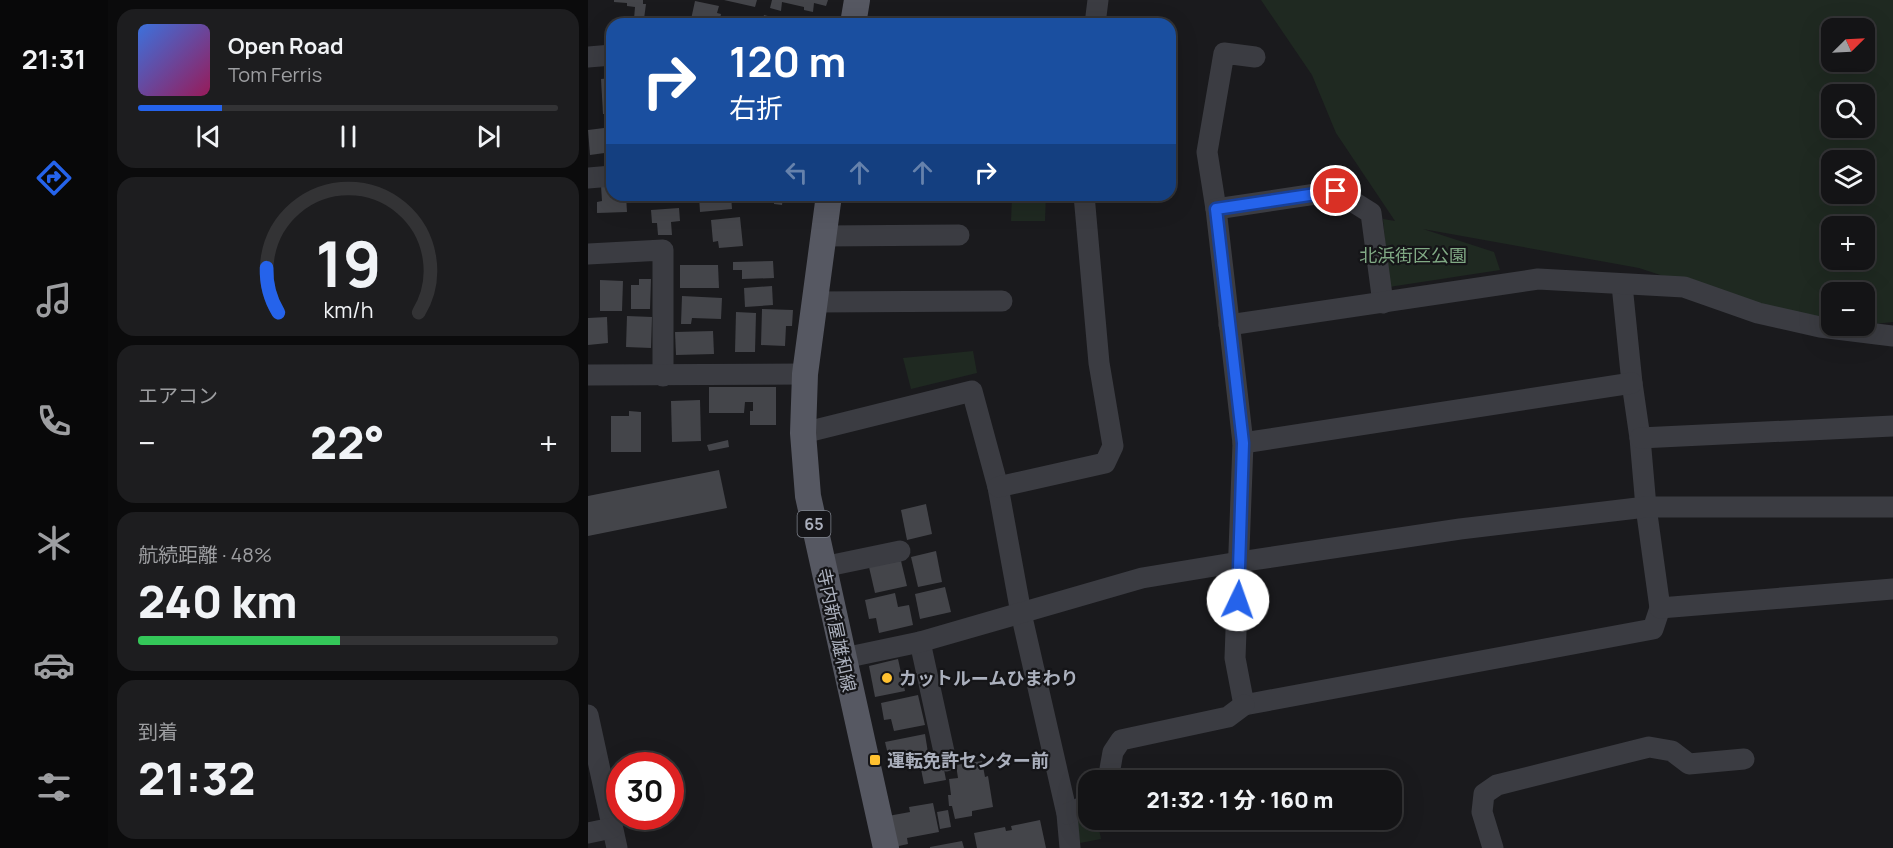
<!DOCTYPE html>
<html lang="ja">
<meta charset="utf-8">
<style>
body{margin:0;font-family:Manrope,"Noto Sans JP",sans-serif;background:#1d1d1f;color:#f1f3f6;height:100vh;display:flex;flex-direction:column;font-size:22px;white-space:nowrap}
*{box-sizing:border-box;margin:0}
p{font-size:20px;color:#9d9ea1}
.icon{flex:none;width:33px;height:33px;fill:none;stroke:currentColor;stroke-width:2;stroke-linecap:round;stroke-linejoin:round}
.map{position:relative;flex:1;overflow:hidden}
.sheet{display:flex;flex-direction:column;gap:9px;padding:9px;background:#0b0b0c;width:480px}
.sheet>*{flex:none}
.top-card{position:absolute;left:18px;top:18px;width:570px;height:183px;border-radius:18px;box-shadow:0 6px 24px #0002,0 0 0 2px #333335;background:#1a4fa0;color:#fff;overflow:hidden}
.needle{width:39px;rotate:66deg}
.controls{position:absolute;left:1233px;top:18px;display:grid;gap:12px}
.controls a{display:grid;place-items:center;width:54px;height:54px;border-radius:12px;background:#141416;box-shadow:0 6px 24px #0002,0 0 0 2px #333335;font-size:30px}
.speed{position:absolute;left:18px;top:752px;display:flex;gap:12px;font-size:30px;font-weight:700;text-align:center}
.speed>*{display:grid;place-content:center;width:78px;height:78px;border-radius:50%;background:#141416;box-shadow:0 6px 24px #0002,0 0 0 2px #333335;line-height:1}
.speed .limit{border:9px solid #d22;background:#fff;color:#111}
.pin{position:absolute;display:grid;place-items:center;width:51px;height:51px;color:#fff;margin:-26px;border:3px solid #fff;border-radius:50%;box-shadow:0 2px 6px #0007}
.me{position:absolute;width:66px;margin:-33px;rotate:3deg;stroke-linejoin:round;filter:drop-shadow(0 0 4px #0008)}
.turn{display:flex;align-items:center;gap:21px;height:126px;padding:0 24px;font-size:27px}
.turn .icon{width:78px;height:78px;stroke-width:2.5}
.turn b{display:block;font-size:42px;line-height:51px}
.lanes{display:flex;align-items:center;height:57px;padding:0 24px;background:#0003;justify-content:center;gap:30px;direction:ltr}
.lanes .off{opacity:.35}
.big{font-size:45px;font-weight:800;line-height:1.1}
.sheet .tile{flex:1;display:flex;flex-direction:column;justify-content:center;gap:9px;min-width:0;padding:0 21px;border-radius:18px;background:#1d1d1f}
.sheet .dial{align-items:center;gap:0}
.dial svg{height:156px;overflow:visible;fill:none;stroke:#333335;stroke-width:7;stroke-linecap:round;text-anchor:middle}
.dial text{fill:#f1f3f6;stroke:none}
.song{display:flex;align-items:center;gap:18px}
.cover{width:72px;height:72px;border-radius:9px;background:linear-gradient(135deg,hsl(220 70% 55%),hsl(330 70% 35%))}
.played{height:6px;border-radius:3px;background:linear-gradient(90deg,#2563eb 20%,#333335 20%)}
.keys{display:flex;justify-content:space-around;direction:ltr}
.heat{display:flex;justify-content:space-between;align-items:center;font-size:33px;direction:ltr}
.charge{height:9px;border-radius:4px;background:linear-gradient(90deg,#34c759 48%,#333335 0)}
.trip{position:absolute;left:490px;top:770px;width:324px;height:60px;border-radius:18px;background:#141416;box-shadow:0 6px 24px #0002,0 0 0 2px #333335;font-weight:800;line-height:60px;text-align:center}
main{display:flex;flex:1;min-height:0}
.menu{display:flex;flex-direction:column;width:108px;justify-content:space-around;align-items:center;background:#080809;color:#9d9ea1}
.menu .icon{width:42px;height:42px}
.menu .selected{color:#2563eb}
.menu b{font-size:27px;color:#f1f3f6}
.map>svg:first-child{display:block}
.green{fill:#1f2921;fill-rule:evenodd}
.building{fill:#44454a}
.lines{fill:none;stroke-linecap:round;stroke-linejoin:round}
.minor{stroke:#3b3c42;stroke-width:21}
.major{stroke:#565862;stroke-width:26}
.route-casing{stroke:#184099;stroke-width:15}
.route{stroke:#2563eb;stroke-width:10}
.poi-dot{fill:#ffc130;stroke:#151518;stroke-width:2}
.labels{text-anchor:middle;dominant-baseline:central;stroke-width:4.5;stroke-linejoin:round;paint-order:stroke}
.shield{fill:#151518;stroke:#7e828c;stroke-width:1.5}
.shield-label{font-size:16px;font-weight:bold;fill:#abb0bd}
.park-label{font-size:18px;fill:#81aa85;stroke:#151518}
.street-label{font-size:18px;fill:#abb0bd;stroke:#151518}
.poi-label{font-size:18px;font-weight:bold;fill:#abb0bd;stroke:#151518;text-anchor:start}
</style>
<main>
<nav class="menu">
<b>21:31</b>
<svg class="icon selected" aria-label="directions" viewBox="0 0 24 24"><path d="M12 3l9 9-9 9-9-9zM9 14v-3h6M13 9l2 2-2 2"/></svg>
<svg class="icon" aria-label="music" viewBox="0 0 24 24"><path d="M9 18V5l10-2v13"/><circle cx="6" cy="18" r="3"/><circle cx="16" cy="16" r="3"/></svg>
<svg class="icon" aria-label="phone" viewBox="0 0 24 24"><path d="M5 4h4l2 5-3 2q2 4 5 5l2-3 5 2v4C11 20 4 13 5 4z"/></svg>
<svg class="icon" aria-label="climate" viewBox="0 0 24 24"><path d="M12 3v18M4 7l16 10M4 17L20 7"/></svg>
<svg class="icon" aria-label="car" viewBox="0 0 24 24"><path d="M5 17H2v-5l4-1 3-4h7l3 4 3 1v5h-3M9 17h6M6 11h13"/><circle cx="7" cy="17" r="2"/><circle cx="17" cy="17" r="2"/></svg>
<svg class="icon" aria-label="filters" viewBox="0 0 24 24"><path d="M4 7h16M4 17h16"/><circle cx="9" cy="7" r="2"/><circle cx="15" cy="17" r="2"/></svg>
</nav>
<section class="sheet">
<div class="tile">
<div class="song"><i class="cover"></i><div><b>Open Road</b><p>Tom Ferris</p></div></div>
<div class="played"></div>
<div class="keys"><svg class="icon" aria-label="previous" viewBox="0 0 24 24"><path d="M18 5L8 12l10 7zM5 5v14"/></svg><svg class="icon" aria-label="pause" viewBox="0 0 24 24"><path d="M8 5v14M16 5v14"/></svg><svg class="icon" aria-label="next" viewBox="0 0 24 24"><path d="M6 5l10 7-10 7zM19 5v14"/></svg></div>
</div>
<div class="tile dial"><svg viewBox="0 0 100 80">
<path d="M14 69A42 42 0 1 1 86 69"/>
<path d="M14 69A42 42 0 0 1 8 46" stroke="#2563eb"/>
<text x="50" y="56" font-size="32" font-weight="700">19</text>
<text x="50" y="72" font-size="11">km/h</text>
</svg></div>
<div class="tile"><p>エアコン</p>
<div class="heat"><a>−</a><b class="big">22°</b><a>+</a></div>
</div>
<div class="tile"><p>航続距離 · 48%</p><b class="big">240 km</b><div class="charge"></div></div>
<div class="tile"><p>到着</p><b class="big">21:32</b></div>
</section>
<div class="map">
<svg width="1305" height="848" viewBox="0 0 1305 848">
<rect width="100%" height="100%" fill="#1a1a1d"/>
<g class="green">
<path d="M 673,0 L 1305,0 L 1305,322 L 1277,325 L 1276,292 L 1244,292 L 1243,320 L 1182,311 L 1051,268 L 835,229 L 906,252 L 912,270 L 801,287 L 795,219 L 807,221 L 748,133 L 724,75 ZM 1244,28 L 1276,28 L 1276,62 L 1244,62 ZM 1244,94 L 1276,94 L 1276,128 L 1244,128 ZM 1244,160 L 1276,160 L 1276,194 L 1244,194 ZM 1244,226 L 1276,226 L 1276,260 L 1244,260 Z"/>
<path d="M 458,195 L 457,221 L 423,221 L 424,196 Z"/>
<path d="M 385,351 L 389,373 L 323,389 L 315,358 Z"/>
<path d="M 501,813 L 501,819 L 509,819 L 513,839 L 492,843 L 487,815 Z"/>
</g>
<g class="building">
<path d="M 26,0 L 55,0 L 55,4 L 58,4 L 56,19 L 51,19 L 51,24 L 32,24 L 32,21 L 42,21 L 42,18 L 46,19 L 47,7 L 39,6 L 39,3 L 26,2 Z"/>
<path d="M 136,0 L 169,0 L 167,7 Z"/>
<path d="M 184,0 L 240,0 L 238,6 L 226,3 L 225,12 L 216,10 L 216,7 L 194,2 L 193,11 L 182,8 Z"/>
<path d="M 107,1 L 131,6 L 129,13 L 133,14 L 131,24 L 102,24 Z"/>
<path d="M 176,15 L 206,23 L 206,24 L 174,24 Z"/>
<path d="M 24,78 L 24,114 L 15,114 L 13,79 Z"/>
<path d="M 24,127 L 24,152 L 2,155 L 0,130 Z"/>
<path d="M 13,186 L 24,186 L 24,195 L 38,195 L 39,212 L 9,213 L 9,202 L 14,201 Z"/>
<path d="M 63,195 L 93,195 L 94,201 L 64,203 Z"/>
<path d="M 111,195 L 143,195 L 144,209 L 112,212 Z"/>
<path d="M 170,195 L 215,195 L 214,201 L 195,198 L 194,205 L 186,204 L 186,201 L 170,199 Z"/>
<path d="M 91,208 L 92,221 L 83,222 L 84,235 L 70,235 L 69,223 L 64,223 L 63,210 Z"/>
<path d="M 152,217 L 155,246 L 131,248 L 130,241 L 125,242 L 123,220 Z"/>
<path d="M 185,261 L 186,278 L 154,279 L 154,270 L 145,270 L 145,262 Z"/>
<path d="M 92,265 L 130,265 L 131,288 L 92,288 Z"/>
<path d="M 51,279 L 63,279 L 62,309 L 43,309 L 43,285 L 51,285 Z"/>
<path d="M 12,280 L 35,281 L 34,311 L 12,311 Z"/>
<path d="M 184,286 L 185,305 L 157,307 L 156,288 Z"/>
<path d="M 94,296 L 134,298 L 133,319 L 104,318 L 103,324 L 93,324 Z"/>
<path d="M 174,309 L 205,310 L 204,326 L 198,326 L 197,346 L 173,345 Z"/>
<path d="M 148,312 L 168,313 L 167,352 L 147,352 Z"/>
<path d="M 39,316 L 64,317 L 63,348 L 38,347 Z"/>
<path d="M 19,317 L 20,343 L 0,345 L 0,318 Z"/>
<path d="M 125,331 L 126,354 L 88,355 L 87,332 Z"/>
<path d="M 121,387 L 188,387 L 188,425 L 162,425 L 162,411 L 165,411 L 165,402 L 157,402 L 156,413 L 121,413 Z"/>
<path d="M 112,400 L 113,441 L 84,442 L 83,401 Z"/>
<path d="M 41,411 L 53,412 L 53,452 L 23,452 L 23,416 L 41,416 Z"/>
<path d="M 140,440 L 141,447 L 121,451 L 119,445 Z"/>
<path d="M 131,470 L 139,508 L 0,536 L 0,496 Z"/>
<path d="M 338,504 L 344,534 L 319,540 L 313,510 Z"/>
<path d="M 348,551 L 354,582 L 330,587 L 323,557 Z"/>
<path d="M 313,561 L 319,586 L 287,593 L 281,567 Z"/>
<path d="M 357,587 L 363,612 L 332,619 L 327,594 Z"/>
<path d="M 307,593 L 310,607 L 321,605 L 325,625 L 291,633 L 288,618 L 281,619 L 277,600 Z"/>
<path d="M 310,659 L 317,691 L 287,697 L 281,666 Z"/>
<path d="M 330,695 L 337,725 L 306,731 L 303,719 L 296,720 L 293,703 Z"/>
<path d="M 337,734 L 341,759 L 303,767 L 297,742 Z"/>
<path d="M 394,761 L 397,777 L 400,776 L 405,807 L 384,811 L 384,816 L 367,819 L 364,806 L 361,806 L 360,795 L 363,795 L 361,779 L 370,778 L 368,765 Z"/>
<path d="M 355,764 L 358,780 L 336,784 L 333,769 Z"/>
<path d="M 345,803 L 351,832 L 319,838 L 320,844 L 306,847 L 300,816 L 322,812 L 321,807 Z"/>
<path d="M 360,810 L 363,827 L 352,829 L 349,812 Z"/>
<path d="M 452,820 L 458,848 L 389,848 L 386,833 L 417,827 L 418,831 L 424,830 L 423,826 Z"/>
<path d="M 374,841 L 376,848 L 342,848 L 342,847 Z"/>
</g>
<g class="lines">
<g class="minor">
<path d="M 507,24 L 510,0"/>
<path d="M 0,57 L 24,55"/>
<path d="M 667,57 L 636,53 L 619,152 L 628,209 L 655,443 L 647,658 L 656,705 L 1065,629 L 1072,608"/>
<path d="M 0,178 L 24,176"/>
<path d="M 628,209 L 748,191 L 783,213 L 795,303"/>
<path d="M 235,236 L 371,235"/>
<path d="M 0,254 L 75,250 L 75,376"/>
<path d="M 1034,285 L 1044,383 L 1052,438 L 1058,507 L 1072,608 L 1305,589"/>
<path d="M 226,302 L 414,301"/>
<path d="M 641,325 L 950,279 L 1096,287 L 1170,313 L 1232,327 L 1305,336"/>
<path d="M 0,375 L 217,374"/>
<path d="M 215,433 L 384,391 L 410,487 L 433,613 L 479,814 L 482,848"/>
<path d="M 1052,438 L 1305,426"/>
<path d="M 655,443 L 1044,383"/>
<path d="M 410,487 L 517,463 L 525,446 L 511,363 L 496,195"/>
<path d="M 235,567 L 312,551"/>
<path d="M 332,642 L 358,761"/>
<path d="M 256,658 L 332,642 L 554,578 L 651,562 L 872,529 L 1058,507 L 1305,507"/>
<path d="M 0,715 L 29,848"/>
<path d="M 520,780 L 525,752 L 533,740 L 640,717 L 656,705"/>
<path d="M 479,814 L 501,804"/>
<path d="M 0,833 L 24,828"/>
<path d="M 905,848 L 894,812 L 896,794 L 909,785 L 1061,747 L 1084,751 L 1101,764 L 1156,759"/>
</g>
<g class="major">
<path d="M 265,24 L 269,0"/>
<path d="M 241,195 L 217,374 L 215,433 L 220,496 L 298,848"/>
</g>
</g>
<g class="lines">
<defs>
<path id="route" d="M 650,600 L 655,443 L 628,209 L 748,191"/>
</defs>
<use href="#route" class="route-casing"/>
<use href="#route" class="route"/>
</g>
<g class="poi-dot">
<circle cx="299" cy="678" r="6"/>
<rect x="281" y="754" width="12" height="12" rx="3"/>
</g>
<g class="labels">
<rect class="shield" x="209.5" y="511" width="33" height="26" rx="4.5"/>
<g class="shield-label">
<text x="226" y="524">65</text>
</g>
<g class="park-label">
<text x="825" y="255">北浜街区公園</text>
</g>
<g class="street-label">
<text transform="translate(249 630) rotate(78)">寺内新屋雄和線</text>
</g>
<g class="poi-label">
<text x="311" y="678">カットルームひまわり</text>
<text x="299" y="760">運転免許センター前</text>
</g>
</g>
</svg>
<div class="controls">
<a><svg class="needle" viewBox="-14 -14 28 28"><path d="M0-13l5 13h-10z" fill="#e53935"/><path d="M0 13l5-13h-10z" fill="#9d9ea1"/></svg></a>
<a><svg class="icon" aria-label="search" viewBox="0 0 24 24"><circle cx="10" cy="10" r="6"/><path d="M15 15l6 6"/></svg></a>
<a><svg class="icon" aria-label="layers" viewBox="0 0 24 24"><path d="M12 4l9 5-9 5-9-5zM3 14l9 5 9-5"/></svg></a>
<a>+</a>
<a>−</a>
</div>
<div class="speed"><div class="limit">30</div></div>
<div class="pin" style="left:748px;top:191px;background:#d93025"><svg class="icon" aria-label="arrive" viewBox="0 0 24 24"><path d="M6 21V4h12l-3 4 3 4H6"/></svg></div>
<svg class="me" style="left:650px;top:600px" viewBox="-20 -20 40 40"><circle r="19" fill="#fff"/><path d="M0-13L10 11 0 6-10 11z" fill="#2563eb"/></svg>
<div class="trip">21:32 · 1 分 · 160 m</div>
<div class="top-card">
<div class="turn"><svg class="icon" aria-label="right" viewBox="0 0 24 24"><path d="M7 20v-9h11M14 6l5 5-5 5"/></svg><div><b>120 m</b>右折</div></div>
<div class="lanes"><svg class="icon off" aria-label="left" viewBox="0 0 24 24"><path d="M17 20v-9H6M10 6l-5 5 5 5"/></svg><svg class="icon off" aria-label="ahead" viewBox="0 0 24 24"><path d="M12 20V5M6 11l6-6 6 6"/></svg><svg class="icon off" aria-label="ahead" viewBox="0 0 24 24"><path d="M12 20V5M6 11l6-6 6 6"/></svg><svg class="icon" aria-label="right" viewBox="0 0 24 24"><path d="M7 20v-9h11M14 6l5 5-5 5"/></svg></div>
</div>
</div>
</main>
